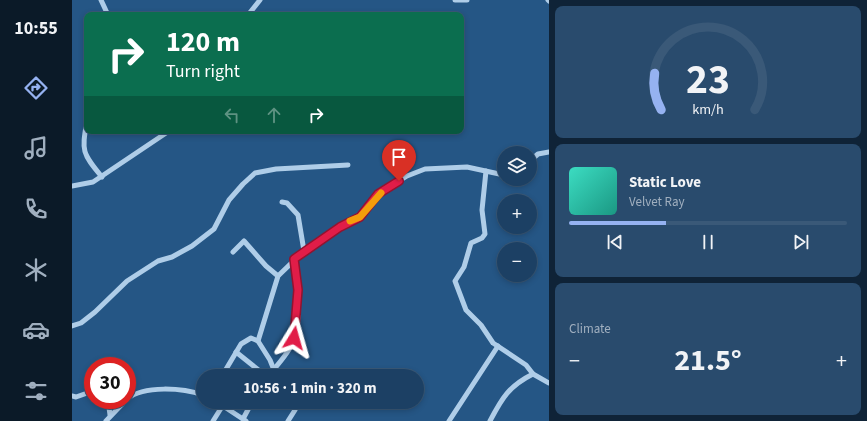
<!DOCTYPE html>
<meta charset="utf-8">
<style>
body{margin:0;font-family:"Source Sans 3",sans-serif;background:#294b6d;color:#f1f3f6;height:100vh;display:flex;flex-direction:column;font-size:15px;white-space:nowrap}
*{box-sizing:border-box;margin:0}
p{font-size:13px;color:#a0afbf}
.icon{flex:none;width:22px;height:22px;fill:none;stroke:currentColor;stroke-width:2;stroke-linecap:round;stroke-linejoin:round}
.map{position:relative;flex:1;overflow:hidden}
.sheet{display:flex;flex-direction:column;gap:6px;padding:6px;background:#0f2337;width:318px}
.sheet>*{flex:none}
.hud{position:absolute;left:12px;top:12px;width:380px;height:122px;border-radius:8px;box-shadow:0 2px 6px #0003,0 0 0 1px #3a5978;background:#0b6e4f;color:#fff;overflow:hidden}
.controls{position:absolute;left:425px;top:146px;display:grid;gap:8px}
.controls a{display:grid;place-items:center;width:40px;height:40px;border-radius:50%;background:#1c4064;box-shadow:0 2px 6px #0003,0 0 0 1px #3a5978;font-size:20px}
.speed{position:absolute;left:12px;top:357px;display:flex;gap:8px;font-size:20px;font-weight:700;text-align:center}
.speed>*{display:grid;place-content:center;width:52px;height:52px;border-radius:50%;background:#1c4064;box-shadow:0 2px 6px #0003,0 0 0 1px #3a5978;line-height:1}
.speed .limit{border:6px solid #d22;background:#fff;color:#111}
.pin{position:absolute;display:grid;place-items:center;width:34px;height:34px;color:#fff;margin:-41px -17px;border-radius:50% 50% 50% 0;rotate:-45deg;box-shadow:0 0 4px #0007}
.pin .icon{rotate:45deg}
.me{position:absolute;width:44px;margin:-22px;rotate:8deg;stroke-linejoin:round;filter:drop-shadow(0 0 3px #0008)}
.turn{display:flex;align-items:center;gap:14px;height:84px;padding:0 16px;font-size:18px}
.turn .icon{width:52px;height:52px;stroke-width:2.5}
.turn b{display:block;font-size:28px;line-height:34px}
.lanes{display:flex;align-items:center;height:38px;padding:0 16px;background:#0003;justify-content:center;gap:20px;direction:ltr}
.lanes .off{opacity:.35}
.big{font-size:30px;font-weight:700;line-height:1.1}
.sheet .widget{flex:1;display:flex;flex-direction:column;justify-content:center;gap:6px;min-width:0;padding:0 14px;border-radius:8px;background:#294b6d}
.sheet .dial{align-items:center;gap:0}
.dial svg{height:104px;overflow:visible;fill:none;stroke:#3a5978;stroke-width:7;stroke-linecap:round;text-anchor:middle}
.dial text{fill:#f1f3f6;stroke:none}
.song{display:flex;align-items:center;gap:12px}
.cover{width:48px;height:48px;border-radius:6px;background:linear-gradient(135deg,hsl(170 70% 55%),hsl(170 70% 35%))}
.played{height:4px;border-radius:2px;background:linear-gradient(90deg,#95b2f1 35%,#3a5978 35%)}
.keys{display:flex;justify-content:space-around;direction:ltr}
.heat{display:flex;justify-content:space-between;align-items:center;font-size:22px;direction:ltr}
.trip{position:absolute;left:124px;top:369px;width:228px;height:40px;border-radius:20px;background:#1c4064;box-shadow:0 2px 6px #0003,0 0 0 1px #3a5978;font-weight:700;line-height:40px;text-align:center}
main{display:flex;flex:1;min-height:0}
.menu{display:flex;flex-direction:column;width:72px;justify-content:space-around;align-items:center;background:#0b1a28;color:#a0afbf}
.menu .icon{width:28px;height:28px}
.menu .current{color:#95b2f1}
.menu b{font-size:18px;color:#f1f3f6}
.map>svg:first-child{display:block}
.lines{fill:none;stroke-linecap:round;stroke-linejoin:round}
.minor{stroke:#afcde8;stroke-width:5}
.route-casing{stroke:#92132f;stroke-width:10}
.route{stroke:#e11d48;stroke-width:7}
.slow{stroke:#f59e0b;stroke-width:7}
</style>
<main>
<nav class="menu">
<b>10:55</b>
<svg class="icon current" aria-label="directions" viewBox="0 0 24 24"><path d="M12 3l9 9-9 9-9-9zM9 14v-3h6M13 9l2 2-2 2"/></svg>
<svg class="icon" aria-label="music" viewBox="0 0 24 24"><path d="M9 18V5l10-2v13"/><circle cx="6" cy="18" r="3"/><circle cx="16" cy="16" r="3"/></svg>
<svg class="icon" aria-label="phone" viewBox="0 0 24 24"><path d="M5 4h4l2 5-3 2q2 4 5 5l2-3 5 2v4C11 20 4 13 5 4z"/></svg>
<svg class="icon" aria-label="climate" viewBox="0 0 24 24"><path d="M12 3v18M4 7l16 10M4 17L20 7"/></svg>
<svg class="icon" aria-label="car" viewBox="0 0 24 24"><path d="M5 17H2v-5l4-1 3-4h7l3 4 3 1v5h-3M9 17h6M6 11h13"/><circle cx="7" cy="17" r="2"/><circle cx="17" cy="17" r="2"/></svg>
<svg class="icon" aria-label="filters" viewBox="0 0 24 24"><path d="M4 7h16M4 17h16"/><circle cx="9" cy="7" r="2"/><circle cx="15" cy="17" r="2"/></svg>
</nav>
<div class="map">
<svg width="477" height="421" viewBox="0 0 477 421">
<rect width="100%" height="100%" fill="#255685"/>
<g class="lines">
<g class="minor">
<path d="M 29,0 L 36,15"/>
<path d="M 383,0 L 395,0"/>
<path d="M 476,0 L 477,1"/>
<path d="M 176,15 L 188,0"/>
<path d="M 15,120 C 10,151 9,152 30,177"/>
<path d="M 458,161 L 466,154 L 477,152"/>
<path d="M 414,171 L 410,210 L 413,234 L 410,238 L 399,243 L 392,267 L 383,281 L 394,310 L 409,325 L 421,343 L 454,365 L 461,374 L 477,383"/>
<path d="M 0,186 L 21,182 L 97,131"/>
<path d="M 210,202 L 215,203 L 226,215 L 232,251"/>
<path d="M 161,252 L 172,241 L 194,266 L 206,276"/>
<path d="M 0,326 L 9,323 L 23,312 L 55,281 L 86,261 L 100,257 L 120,246 L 142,229 L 157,200 L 171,184 L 183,173 L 204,169 L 276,165"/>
<path d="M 164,352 L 194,376"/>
<path d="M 202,370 L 198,360 L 186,341 L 206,276 L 232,251 L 268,227 L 288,217 L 306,194 L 335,176 L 353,169 L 395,167 L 432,175"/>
<path d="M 150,376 L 169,344 L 179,338 L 186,341"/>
<path d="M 196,376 C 204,367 215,355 220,344 C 231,320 225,284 222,259"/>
<path d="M 0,396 L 4,397 L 21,391"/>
<path d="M 55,399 C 72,385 111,388 131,395"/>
<path d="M 36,400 L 38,415"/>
<path d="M 145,402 L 174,421"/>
<path d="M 171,419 L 180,402"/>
<path d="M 34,421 L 54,400"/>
<path d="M 141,421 L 151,405"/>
<path d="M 216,421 L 223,410 L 225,403"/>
<path d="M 377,421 L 426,346"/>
<path d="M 418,421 C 430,398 437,386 461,374"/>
</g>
</g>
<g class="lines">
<defs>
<path id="route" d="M 222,338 L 226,290 L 222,259 L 268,227 L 288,217 L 306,194 L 327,181"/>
</defs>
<use href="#route" class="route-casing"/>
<use href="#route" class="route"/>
<path class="slow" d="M 278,221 L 288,217 L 309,193"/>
</g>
</svg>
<div class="controls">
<a><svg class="icon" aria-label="layers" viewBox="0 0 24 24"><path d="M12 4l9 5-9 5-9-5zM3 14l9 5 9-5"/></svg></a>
<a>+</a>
<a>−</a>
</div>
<div class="speed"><div class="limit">30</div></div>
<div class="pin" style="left:327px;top:181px;background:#d93025"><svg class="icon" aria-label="arrive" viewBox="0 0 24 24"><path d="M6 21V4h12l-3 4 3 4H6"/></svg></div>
<svg class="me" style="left:222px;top:338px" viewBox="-20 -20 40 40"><path d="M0-17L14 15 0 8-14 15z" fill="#e11d48" stroke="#fff" stroke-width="4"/></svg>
<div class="trip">10:56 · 1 min · 320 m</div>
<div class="hud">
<div class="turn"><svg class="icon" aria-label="right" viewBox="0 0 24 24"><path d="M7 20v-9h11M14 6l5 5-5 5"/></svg><div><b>120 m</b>Turn right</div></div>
<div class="lanes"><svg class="icon off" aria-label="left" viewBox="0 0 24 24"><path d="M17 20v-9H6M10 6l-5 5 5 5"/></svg><svg class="icon off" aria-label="ahead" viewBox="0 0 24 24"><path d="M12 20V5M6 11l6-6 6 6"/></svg><svg class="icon" aria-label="right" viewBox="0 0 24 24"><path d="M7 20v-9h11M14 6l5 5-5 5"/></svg></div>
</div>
</div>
<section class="sheet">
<div class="widget dial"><svg viewBox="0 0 100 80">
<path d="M14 69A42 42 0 1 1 86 69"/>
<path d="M14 69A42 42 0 0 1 9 41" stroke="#95b2f1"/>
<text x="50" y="56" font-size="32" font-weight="700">23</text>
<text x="50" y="72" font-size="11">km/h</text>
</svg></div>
<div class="widget">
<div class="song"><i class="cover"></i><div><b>Static Love</b><p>Velvet Ray</p></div></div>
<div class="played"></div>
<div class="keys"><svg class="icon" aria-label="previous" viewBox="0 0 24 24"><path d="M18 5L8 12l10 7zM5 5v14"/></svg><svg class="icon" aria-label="pause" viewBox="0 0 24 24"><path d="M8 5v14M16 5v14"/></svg><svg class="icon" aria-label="next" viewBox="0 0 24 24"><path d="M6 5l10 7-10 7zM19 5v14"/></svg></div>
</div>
<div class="widget"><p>Climate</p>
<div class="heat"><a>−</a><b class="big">21.5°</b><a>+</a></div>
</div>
</section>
</main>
